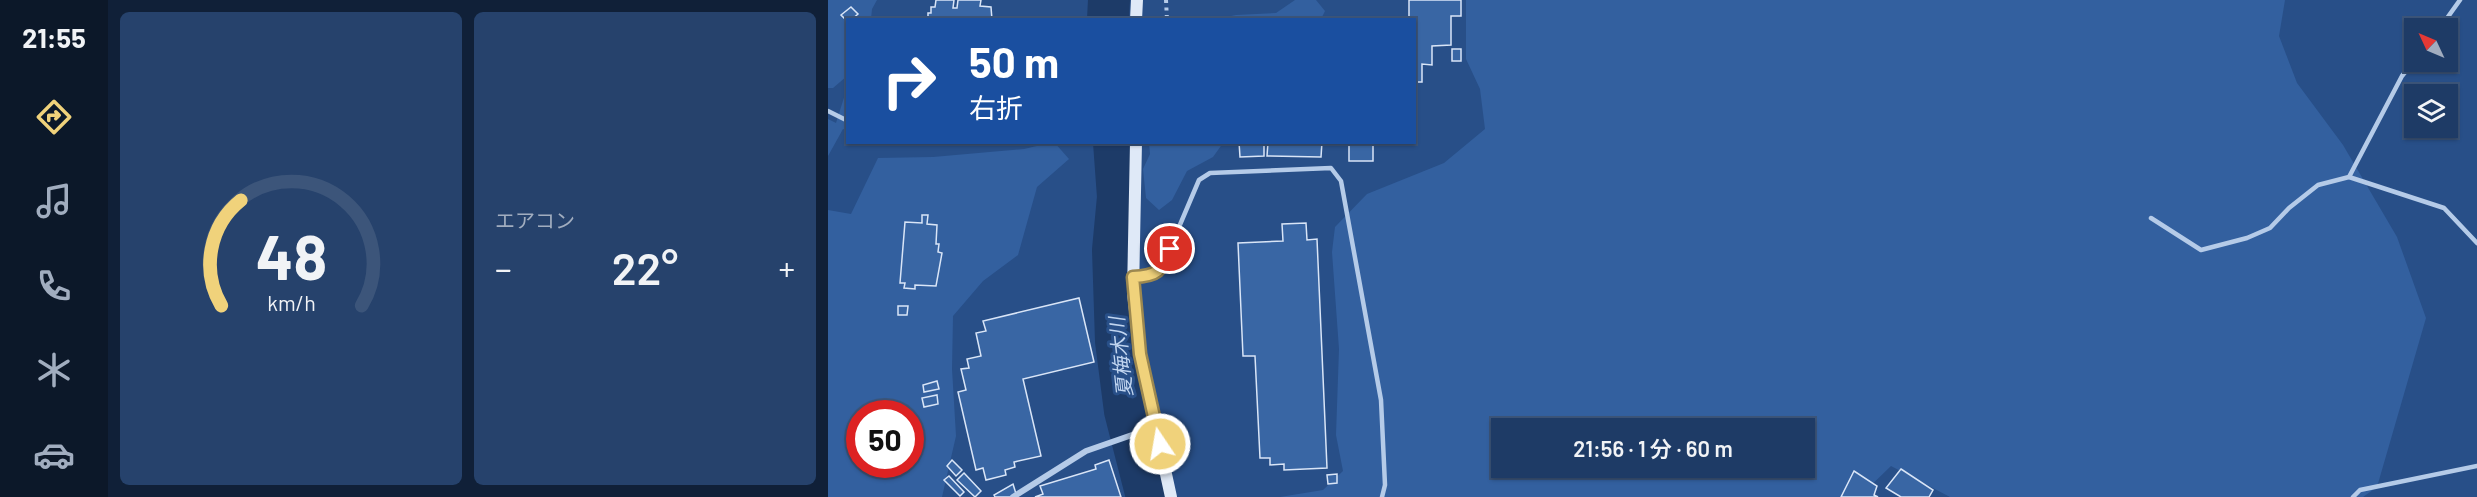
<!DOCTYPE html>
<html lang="ja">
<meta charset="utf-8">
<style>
body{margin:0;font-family:Barlow,"Noto Sans JP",sans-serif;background:#26426c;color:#f1f3f6;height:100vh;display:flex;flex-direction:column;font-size:22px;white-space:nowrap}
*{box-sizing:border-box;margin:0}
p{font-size:20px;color:#a1adbf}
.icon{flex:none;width:33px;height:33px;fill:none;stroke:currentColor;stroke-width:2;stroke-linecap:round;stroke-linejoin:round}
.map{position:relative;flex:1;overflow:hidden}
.sheet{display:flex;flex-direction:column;gap:12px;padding:12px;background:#102038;width:720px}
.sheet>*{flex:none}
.top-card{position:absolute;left:18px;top:18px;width:570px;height:126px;border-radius:0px;box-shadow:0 2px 4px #0004,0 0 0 2px #3c557a;background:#1a4fa0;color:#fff;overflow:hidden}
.needle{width:39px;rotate:314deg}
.tools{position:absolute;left:1576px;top:18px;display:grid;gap:12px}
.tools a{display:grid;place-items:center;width:54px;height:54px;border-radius:0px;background:#1e3b66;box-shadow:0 2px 4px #0004,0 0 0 2px #3c557a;font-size:30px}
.speed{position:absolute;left:18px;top:400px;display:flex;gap:12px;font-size:30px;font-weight:700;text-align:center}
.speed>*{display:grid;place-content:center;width:78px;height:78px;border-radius:50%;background:#1e3b66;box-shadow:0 2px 4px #0004,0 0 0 2px #3c557a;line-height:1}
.speed .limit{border:9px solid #d22;background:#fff;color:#111}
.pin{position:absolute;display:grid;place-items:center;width:51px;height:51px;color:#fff;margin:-26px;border:3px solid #fff;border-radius:50%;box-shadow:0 2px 6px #0007}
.me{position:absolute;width:66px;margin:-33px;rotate:348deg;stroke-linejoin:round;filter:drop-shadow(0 0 4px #0008)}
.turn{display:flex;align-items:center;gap:21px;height:126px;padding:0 24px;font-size:27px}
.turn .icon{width:78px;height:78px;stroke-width:2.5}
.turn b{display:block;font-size:42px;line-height:51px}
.big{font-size:45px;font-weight:600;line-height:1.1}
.sheet .tile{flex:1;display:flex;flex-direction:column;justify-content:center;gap:9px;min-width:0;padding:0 21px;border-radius:9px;background:#26426c}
.sheet .dial{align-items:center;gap:0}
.dial svg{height:156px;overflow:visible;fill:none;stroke:#3c557a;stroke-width:7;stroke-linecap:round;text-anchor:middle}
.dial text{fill:#f1f3f6;stroke:none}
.heat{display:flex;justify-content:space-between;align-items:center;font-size:33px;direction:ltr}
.sheet .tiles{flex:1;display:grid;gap:12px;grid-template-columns:repeat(2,1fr)}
.trip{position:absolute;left:663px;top:418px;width:324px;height:60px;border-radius:0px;background:#1e3b66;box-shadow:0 2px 4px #0004,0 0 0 2px #3c557a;font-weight:600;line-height:60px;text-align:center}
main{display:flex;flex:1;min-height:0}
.tabs{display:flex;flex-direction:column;width:108px;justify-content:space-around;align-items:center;background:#0c1829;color:#a1adbf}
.tabs .icon{width:42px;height:42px}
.tabs .current{color:#f0d27b}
.tabs b{font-size:27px;color:#f1f3f6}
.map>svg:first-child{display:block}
.green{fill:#33609f;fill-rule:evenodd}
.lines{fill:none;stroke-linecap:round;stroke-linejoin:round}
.river{stroke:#1d3b68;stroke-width:42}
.building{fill:#3966a4;stroke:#d9e5f7;stroke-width:1.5}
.path{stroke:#b5cbe8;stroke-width:4;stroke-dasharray:3 4.5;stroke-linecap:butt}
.service{stroke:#b5cbe8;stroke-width:4.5}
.minor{stroke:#b5cbe8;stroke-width:6}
.secondary{stroke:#dfe9f7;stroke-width:12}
.route-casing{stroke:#9c8850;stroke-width:15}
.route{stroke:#f0d27b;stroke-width:10}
.labels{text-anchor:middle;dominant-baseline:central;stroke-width:6;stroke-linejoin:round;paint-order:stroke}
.water-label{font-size:20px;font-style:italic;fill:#c1d5f0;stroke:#284f88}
</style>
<main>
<nav class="tabs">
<b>21:55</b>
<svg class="icon current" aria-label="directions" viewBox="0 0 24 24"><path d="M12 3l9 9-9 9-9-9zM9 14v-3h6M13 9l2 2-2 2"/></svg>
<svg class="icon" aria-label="music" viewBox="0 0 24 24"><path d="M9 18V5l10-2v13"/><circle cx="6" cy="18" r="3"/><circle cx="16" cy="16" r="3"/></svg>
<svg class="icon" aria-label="phone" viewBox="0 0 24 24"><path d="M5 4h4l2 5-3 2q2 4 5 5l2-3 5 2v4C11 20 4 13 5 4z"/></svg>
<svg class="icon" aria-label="climate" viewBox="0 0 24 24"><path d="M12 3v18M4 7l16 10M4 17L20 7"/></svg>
<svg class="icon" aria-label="car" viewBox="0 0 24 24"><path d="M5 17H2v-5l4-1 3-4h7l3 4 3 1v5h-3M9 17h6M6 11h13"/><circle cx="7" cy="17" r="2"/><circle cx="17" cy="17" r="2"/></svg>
</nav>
<section class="sheet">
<div class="tiles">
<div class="tile dial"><svg viewBox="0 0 100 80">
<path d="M14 69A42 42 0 1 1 86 69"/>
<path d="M14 69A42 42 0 0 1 24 15" stroke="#f0d27b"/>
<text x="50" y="56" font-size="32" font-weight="700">48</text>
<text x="50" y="72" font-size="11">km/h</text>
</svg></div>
<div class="tile"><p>エアコン</p>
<div class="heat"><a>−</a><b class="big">22°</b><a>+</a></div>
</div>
</div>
</section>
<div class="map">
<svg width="1649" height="497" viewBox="0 0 1649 497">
<rect width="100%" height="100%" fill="#284f88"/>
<g class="green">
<path d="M 0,0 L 49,0 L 44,9 L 43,19 L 20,20 L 19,76 L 5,88 L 0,88 Z"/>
<path d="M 467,0 L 488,0 L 497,11 L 493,19 L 388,19 L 408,15 L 448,13 Z"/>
<path d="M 638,0 L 1457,0 L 1451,36 L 1469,83 L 1515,145 L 1569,237 L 1598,318 L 1549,487 L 1535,497 L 1122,497 L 1063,466 L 1031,497 L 452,497 L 495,490 L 515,471 L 508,435 L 511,349 L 504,252 L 507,227 L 539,194 L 616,163 L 657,129 L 652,89 L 638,59 ZM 674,429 L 976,429 L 976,468 L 674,468 Z"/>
<path d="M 19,88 L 19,130 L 15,129 L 0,156 L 0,119 L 8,123 Z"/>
<path d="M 226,142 L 241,159 L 209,187 L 190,255 L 155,281 L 125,316 L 124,369 L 128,436 L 114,497 L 0,497 L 0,210 L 23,214 L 50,158 L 105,157 L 196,149 ZM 32,414 L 82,414 L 82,465 L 32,465 Z"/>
<path d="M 321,143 L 321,142 L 395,143 L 385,157 L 359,171 L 344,200 L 331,210 L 318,198 L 315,169 L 322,154 Z"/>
</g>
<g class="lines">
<g class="river">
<path d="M 280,20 L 281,0"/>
<path d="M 286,142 L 290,197 L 285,250 L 288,341 L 297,411 L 319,497"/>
</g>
</g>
<g class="building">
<path d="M 108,0 L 126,0 L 125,8 L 129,8 L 130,0 L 153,0 L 152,6 L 163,7 L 164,20 L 100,20 L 100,13 L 103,13 L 103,7 L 107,7 Z"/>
<path d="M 581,0 L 633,0 L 633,16 L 623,16 L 623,45 L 604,46 L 604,65 L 594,64 L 594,82 L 586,82 L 586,20 L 581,20 Z"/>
<path d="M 23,7 L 30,14 L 23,20 L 20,20 L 20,22 L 13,15 Z"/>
<rect x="624" y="49" width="9" height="12"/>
<path d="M 411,142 L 436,142 L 436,156 L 412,157 Z"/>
<path d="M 440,142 L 494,142 L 493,157 L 439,156 Z"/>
<rect x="521" y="142" width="24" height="19"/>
<path d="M 94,215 L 100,215 L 99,224 L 109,225 L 108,244 L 111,244 L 110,252 L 114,253 L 108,286 L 87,285 L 87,289 L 76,288 L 77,283 L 72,283 L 77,222 L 94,223 Z"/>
<path d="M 478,223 L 479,240 L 489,239 L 499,468 L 456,470 L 456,464 L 442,465 L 442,458 L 432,458 L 427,356 L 415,356 L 410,243 L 455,241 L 454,224 Z"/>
<path d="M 251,298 L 266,362 L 195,379 L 213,456 L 186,462 L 187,467 L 177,470 L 178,475 L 158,480 L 155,468 L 148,470 L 130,392 L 138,390 L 133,369 L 141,368 L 139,359 L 153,356 L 148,333 L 158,331 L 155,321 Z"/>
<path d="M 70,306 L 80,306 L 79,315 L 70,315 Z"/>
<path d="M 109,381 L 111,389 L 96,392 L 95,385 Z"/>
<path d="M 109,395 L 110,404 L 96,407 L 94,398 Z"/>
<path d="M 124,460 L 134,470 L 128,476 L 119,466 Z"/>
<path d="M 281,460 L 293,497 L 207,497 L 215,494 L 212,486 L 268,469 L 267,465 Z"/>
<path d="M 1073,469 L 1105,490 L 1101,497 L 1073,497 L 1058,488 Z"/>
<path d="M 1026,471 L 1049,486 L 1046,495 L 1050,497 L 1013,497 Z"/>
<path d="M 136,473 L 153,491 L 147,497 L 129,480 Z"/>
<path d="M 509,474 L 509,483 L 500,484 L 499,475 Z"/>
<path d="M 121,476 L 136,492 L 132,496 L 116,480 Z"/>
<path d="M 185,484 L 189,497 L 167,497 L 166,495 Z"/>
</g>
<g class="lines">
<path class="path" d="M 338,0 L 339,20"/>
<g class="service">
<path d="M 1612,28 L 1632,0"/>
<path d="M 0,111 L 20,121"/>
<path d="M 1521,177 L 1574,76 L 1587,60"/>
<path d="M 1323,218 L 1373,250 L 1419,238 L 1442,228 L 1461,208 L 1490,185 L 1521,177 L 1616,208 L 1649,243"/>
<path d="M 305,277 L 323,277 L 334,267 L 371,180 L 382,173 L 503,168 L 513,181 L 553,400 L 557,485 L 554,497"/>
<path d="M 1525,497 L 1532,490 L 1649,466"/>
</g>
<path class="minor" d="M 185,497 L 258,451 L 327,427"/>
<g class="secondary">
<path d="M 308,20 L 309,0"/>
<path d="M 308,142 L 305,293 L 312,355 L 343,497"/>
</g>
</g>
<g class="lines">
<defs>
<path id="route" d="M 332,444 L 312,354 L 305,277 C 330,276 333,271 342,249"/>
</defs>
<use href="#route" class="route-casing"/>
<use href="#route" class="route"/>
</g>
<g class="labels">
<g class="water-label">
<text transform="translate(292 357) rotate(-96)">夏梅木川</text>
</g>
</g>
</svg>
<div class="tools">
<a><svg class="needle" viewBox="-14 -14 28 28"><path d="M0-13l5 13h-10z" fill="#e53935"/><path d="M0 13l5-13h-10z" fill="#a1adbf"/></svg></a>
<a><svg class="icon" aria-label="layers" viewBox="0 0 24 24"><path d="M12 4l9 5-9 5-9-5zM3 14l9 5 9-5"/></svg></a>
</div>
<div class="speed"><div class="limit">50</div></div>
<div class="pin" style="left:342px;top:249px;background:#d93025"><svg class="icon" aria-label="arrive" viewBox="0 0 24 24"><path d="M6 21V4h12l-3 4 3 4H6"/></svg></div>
<svg class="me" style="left:332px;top:444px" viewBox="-20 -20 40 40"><circle r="17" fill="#f0d27b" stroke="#fff" stroke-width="3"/><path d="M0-11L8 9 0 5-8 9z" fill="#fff"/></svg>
<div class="trip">21:56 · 1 分 · 60 m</div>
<div class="top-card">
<div class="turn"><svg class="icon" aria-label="right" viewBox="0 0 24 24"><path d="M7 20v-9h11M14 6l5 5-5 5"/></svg><div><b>50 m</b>右折</div></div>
</div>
</div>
</main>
